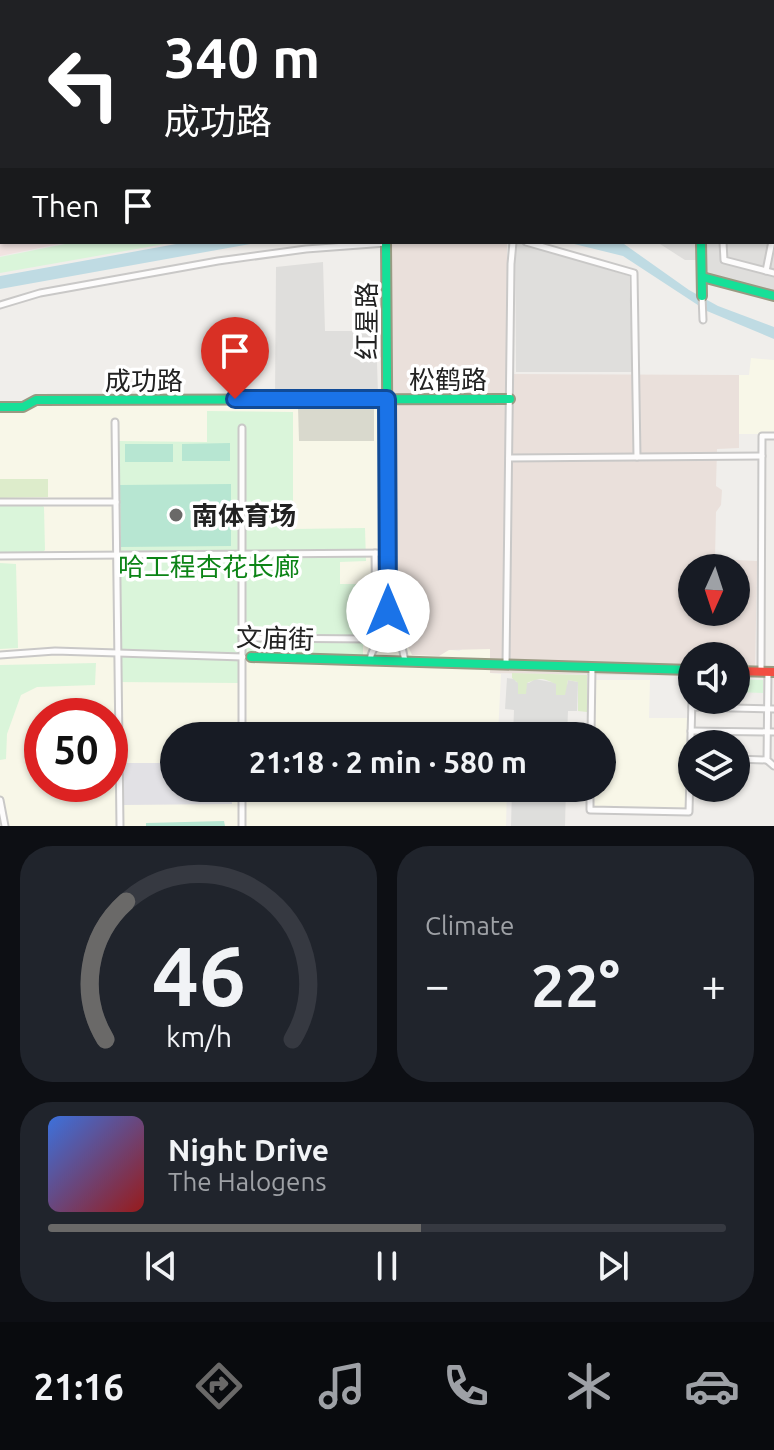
<!DOCTYPE html>
<meta charset="utf-8">
<style>
body{margin:0;font-family:Ubuntu,"Noto Sans SC",sans-serif;background:#20242c;color:#f1f3f6;height:100vh;display:flex;flex-direction:column;font-size:30px;white-space:nowrap}
*{box-sizing:border-box;margin:0}
p{font-size:26px;color:#9ea1a6}
.icon{flex:none;width:44px;height:44px;fill:none;stroke:currentColor;stroke-width:2;stroke-linecap:round;stroke-linejoin:round}
.map{position:relative;height:826px;overflow:hidden}
.details{display:flex;flex-direction:column;gap:20px;padding:20px;background:#0d0f14;flex:1}
.details>*{flex:none}
.hud{position:absolute;left:0px;top:0px;width:774px;height:244px;box-shadow:0 2px 6px #0004;background:#202124;color:#fff;overflow:hidden}
.needle{width:52px;rotate:183deg}
.tools{position:absolute;left:678px;top:554px;display:grid;gap:16px}
.tools a{display:grid;place-items:center;width:72px;height:72px;border-radius:50%;background:#171b24;box-shadow:0 2px 6px #0004;font-size:40px}
.speed{position:absolute;left:24px;top:698px;display:flex;gap:16px;font-size:40px;font-weight:700;text-align:center}
.speed>*{display:grid;place-content:center;width:104px;height:104px;border-radius:50%;background:#171b24;box-shadow:0 2px 6px #0004;line-height:1}
.speed .limit{border:12px solid #d22;background:#fff;color:#111}
.pin{position:absolute;display:grid;place-items:center;width:68px;height:68px;color:#fff;margin:-82px -34px;border-radius:50% 50% 50% 0;rotate:-45deg;box-shadow:0 0 8px #0007}
.pin .icon{rotate:45deg}
.me{position:absolute;width:88px;margin:-44px;rotate:0deg;stroke-linejoin:round;filter:drop-shadow(0 0 6px #0008)}
.turn{display:flex;align-items:center;gap:28px;height:168px;padding:0 32px;font-size:36px}
.turn .icon{width:104px;height:104px;stroke-width:2.5}
.turn b{display:block;font-size:56px;line-height:68px}
.then{display:flex;align-items:center;height:76px;padding:0 32px;background:#0003;gap:16px;font-size:30px}
.big{font-size:60px;font-weight:600;line-height:1.1}
.details .tile{flex:1;display:flex;flex-direction:column;justify-content:center;gap:12px;min-width:0;padding:0 28px;border-radius:32px;background:#20242c}
.details .dial{align-items:center;gap:0}
.dial svg{height:208px;overflow:visible;fill:none;stroke:#363941;stroke-width:7;stroke-linecap:round;text-anchor:middle}
.dial text{fill:#f1f3f6;stroke:none}
.song{display:flex;align-items:center;gap:24px}
.cover{width:96px;height:96px;border-radius:12px;background:linear-gradient(135deg,hsl(220 70% 55%),hsl(0 70% 35%))}
.played{height:8px;border-radius:4px;background:linear-gradient(90deg,#6a6968 55%,#363941 55%)}
.keys{display:flex;justify-content:space-around;direction:ltr}
.heat{display:flex;justify-content:space-between;align-items:center;font-size:44px;direction:ltr}
.details .tiles{flex:1;display:grid;gap:20px;grid-template-columns:1fr 1fr}
.tile:last-child{grid-column:span 2}
.trip{position:absolute;left:160px;top:722px;width:456px;height:80px;border-radius:40px;background:#171b24;box-shadow:0 2px 6px #0004;font-weight:600;line-height:80px;text-align:center}
.tabs{display:flex;height:128px;justify-content:space-around;align-items:center;background:#090b0e;color:#9ea1a6}
.tabs .icon{width:56px;height:56px}
.tabs .selected{color:#6a6968}
.tabs b{font-size:36px;color:#f1f3f6}
.map>svg:first-child{display:block}
.residential{fill:#dfdedc}
.commercial{fill:#f1e3e1}
.education{fill:#f8f7e8;fill-rule:evenodd}
.religious{fill:#dededc}
.military{fill:#eae0db;fill-rule:evenodd}
.construction{fill:#d9d9cd}
.grass{fill:#ddeccb}
.park{fill:#daf5da}
.pitch{fill:#b7e6d2}
.plaza{fill:#e2e1e5}
.water{fill:#bfdbe3}
.lines{fill:none;stroke-linecap:round;stroke-linejoin:round}
.street-casing{stroke:#c9c8c7;stroke-width:9}
.fast-casing{stroke:#999a82;stroke-width:12}
.slow-casing{stroke:#999a82;stroke-width:12}
.jam-casing{stroke:#999a82;stroke-width:12}
.street{stroke:#fdfcfc;stroke-width:5}
.fast{stroke:#16e098;stroke-width:8}
.slow{stroke:#ffcf43;stroke-width:8}
.jam{stroke:#f24e42;stroke-width:8}
.route-casing{stroke:#114b97;stroke-width:20}
.route{stroke:#1a73e8;stroke-width:14}
.poi-dot{fill:#6a6968;stroke:#fff;stroke-width:3}
.labels{text-anchor:middle;dominant-baseline:central;stroke-width:7;stroke-linejoin:round;paint-order:stroke}
.street-label{font-size:26px;fill:#222;stroke:#fff}
.poi-label{font-size:26px;font-weight:bold;fill:#222;stroke:#fff;text-anchor:start}
.park-label{font-size:26px;fill:#0c8416;stroke:#fff}
</style>
<div class="map">
<svg width="774" height="826" viewBox="0 0 774 826">
<rect width="100%" height="100%" fill="#f0eeeb"/>
<g class="residential">
<path d="M 43,0 L 183,0 L 183,2 L 44,2 Z"/>
<path d="M 212,0 L 372,0 L 373,2 L 212,2 Z"/>
<path d="M 774,7 L 774,292 L 705,275 L 704,242 L 772,242 Z"/>
<path d="M 657,242 L 696,242 L 697,260 L 685,260 Z"/>
<path d="M 519,243 L 629,276 L 633,372 L 516,372 L 515,245 Z"/>
<path d="M 323,262 L 325,331 L 376,331 L 378,395 L 275,398 L 276,267 Z"/>
</g>
<path class="commercial" d="M 0,151 L 2,151 L 2,242 L 69,242 L 0,256 Z"/>
<g class="education">
<path d="M 751,358 L 774,360 L 774,434 L 739,434 L 739,375 L 749,375 Z"/>
<path d="M 380,404 L 382,630 L 393,630 L 407,644 L 459,651 L 464,648 L 491,649 L 490,673 L 501,674 L 498,734 L 509,736 L 174,736 L 174,788 L 507,788 L 506,826 L 0,826 L 0,406 ZM 42,716 L 110,716 L 110,784 L 42,784 Z"/>
<path d="M 595,680 L 650,680 L 649,718 L 687,718 L 685,808 L 593,807 L 593,788 L 602,788 L 602,736 L 594,736 Z"/>
</g>
<g class="religious">
<path d="M 507,678 L 515,679 L 516,682 L 529,683 L 535,679 L 567,685 L 568,680 L 578,682 L 577,711 L 568,711 L 567,736 L 513,736 L 514,710 L 505,709 Z"/>
<path d="M 512,788 L 566,788 L 565,826 L 511,826 Z"/>
</g>
<path class="military" d="M 390,242 L 507,242 L 508,374 L 739,375 L 739,448 L 717,449 L 716,486 L 722,490 L 721,505 L 716,512 L 715,559 L 757,561 L 755,677 L 736,677 L 736,656 L 692,656 L 692,676 L 490,673 L 490,649 L 449,650 L 439,656 L 412,655 L 407,644 L 393,630 ZM 692,568 L 736,568 L 736,612 L 692,612 Z"/>
<path class="construction" d="M 298,407 L 374,407 L 374,441 L 299,441 Z"/>
<g class="grass">
<path d="M 0,479 L 48,479 L 48,497 L 0,498 Z"/>
<path d="M 512,673 L 587,675 L 587,712 L 578,711 L 578,682 L 568,680 L 565,695 L 556,695 L 556,684 C 542,678 541,677 527,683 L 526,694 L 518,694 L 518,683 L 512,678 Z"/>
</g>
<g class="park">
<path d="M 75,242 L 176,242 L 0,273 L 0,257 Z"/>
<path d="M 207,411 L 293,412 L 293,529 L 365,528 L 366,561 L 340,562 L 340,584 L 363,584 L 363,656 L 238,655 L 238,683 L 116,682 L 118,441 L 207,442 Z"/>
<path d="M 41,504 L 44,507 L 45,550 L 42,553 L 0,554 L 0,505 Z"/>
<path d="M 0,563 L 16,564 L 18,648 L 0,649 Z"/>
<path d="M 96,663 L 95,685 L 37,687 L 21,695 L 7,734 L 6,759 L 0,760 L 0,665 Z"/>
<path d="M 736,679 L 763,680 L 763,693 L 736,692 Z"/>
</g>
<g class="pitch">
<path d="M 230,443 L 230,461 L 182,461 L 182,444 Z"/>
<rect x="125" y="444" width="48" height="18"/>
<path d="M 231,484 L 231,546 L 121,547 L 120,485 Z"/>
<path d="M 224,821 L 225,826 L 146,826 L 146,823 Z"/>
</g>
<path class="plaza" d="M 122,763 L 174,763 L 174,788 L 231,788 L 232,804 L 123,805 Z"/>
<g class="water">
<path d="M 187,242 L 261,242 L 0,289 L 0,276 Z"/>
<path d="M 566,242 L 624,244 L 689,290 L 718,306 L 774,327 L 774,339 L 707,311 L 623,256 Z"/>
</g>
<g class="lines">
<defs>
<g id="street">
<path d="M 772,106 L 774,106"/>
<path d="M 772,147 L 774,147"/>
<path d="M 772,231 L 774,231"/>
<path d="M 526,242 L 634,273 L 637,457"/>
<path d="M 723,242 L 724,260 L 774,273"/>
<path d="M 766,271 L 772,241"/>
<path d="M 702,296 L 703,320"/>
<path d="M 0,305 L 40,293 L 218,261 L 306,249 L 386,243"/>
<path d="M 115,422 L 120,826"/>
<path d="M 242,428 L 242,736"/>
<path d="M 509,458 L 762,456"/>
<path d="M 0,502 L 116,502"/>
<path d="M 0,556 L 388,553"/>
<path d="M 242,638 L 369,639 L 374,631 L 376,623 L 375,553"/>
<path d="M 0,655 L 55,651 L 243,657"/>
<path d="M 370,660 C 372,648 377,643 389,640 L 402,647 L 405,661"/>
<path d="M 506,664 L 511,264 L 513,242"/>
<path d="M 761,672 L 762,436 L 774,436"/>
<path d="M 768,672 L 767,760 L 774,766"/>
<path d="M 692,707 L 774,709"/>
<path d="M 691,731 L 774,732"/>
<path d="M 591,736 L 592,667"/>
<path d="M 736,759 L 767,760"/>
<path d="M 590,788 L 590,810 L 689,812 L 692,699"/>
<path d="M 0,800 L 5,826"/>
<path d="M 242,826 L 242,788"/>
</g>
<g id="fast">
<path d="M 581,0 L 581,2"/>
<path d="M 670,1 L 679,0"/>
<path d="M 658,2 L 670,1"/>
<path d="M 746,2 L 763,0"/>
<path d="M 0,77 L 2,77"/>
<path d="M 0,91 L 2,91"/>
<path d="M 386,242 L 389,640"/>
<path d="M 701,242 L 702,296"/>
<path d="M 702,277 L 774,296"/>
<path d="M 0,407 L 23,407 L 36,400 L 510,399"/>
<path d="M 251,657 L 692,670"/>
</g>
<g id="slow">
<path d="M 375,0 L 375,2"/>
<path d="M 382,0 L 383,2"/>
<path d="M 607,2 L 618,0"/>
</g>
<g id="jam">
<path d="M 30,0 L 30,2"/>
<path d="M 39,0 L 39,2"/>
<path d="M 736,671 L 774,672"/>
</g>
</defs>
<use href="#street" class="street-casing"/>
<use href="#fast" class="fast-casing"/>
<use href="#slow" class="slow-casing"/>
<use href="#jam" class="jam-casing"/>
<use href="#street" class="street"/>
<use href="#fast" class="fast"/>
<use href="#slow" class="slow"/>
<use href="#jam" class="jam"/>
</g>
<g class="lines">
<defs>
<path id="route" d="M 235,399 L 387,399 L 388,611"/>
</defs>
<use href="#route" class="route-casing"/>
<use href="#route" class="route"/>
</g>
<circle class="poi-dot" cx="176" cy="515" r="8"/>
<g class="labels">
<g class="street-label">
<text transform="translate(366 321) rotate(-90)">红星路</text>
<text x="448" y="379">松鹤路</text>
<text x="144" y="380">成功路</text>
<text transform="translate(275 638) rotate(2)">文庙街</text>
</g>
<g class="poi-label">
<text x="192" y="515">南体育场</text>
</g>
<g class="park-label">
<text x="209" y="566">哈工程杏花长廊</text>
</g>
</g>
</svg>
<div class="tools">
<a><svg class="needle" viewBox="-14 -14 28 28"><path d="M0-13l5 13h-10z" fill="#e53935"/><path d="M0 13l5-13h-10z" fill="#9ea1a6"/></svg></a>
<a><svg class="icon" aria-label="sound" viewBox="0 0 24 24"><path d="M4 9h4l5-4v14l-5-4H4zM17 9q2 3 0 6"/></svg></a>
<a><svg class="icon" aria-label="layers" viewBox="0 0 24 24"><path d="M12 4l9 5-9 5-9-5zM3 14l9 5 9-5"/></svg></a>
</div>
<div class="speed"><div class="limit">50</div></div>
<div class="pin" style="left:235px;top:399px;background:#d93025"><svg class="icon" aria-label="arrive" viewBox="0 0 24 24"><path d="M6 21V4h12l-3 4 3 4H6"/></svg></div>
<svg class="me" style="left:388px;top:611px" viewBox="-20 -20 40 40"><circle r="19" fill="#fff"/><path d="M0-13L10 11 0 6-10 11z" fill="#1a73e8"/></svg>
<div class="trip">21:18 · 2 min · 580 m</div>
<div class="hud">
<div class="turn"><svg class="icon" aria-label="left" viewBox="0 0 24 24"><path d="M17 20v-9H6M10 6l-5 5 5 5"/></svg><div><b>340 m</b>成功路</div></div>
<div class="then">Then<svg class="icon" aria-label="arrive" viewBox="0 0 24 24"><path d="M6 21V4h12l-3 4 3 4H6"/></svg></div>
</div>
</div>
<section class="details">
<div class="tiles">
<div class="tile dial"><svg viewBox="0 0 100 80">
<path d="M14 69A42 42 0 1 1 86 69"/>
<path d="M14 69A42 42 0 0 1 22 16" stroke="#6a6968"/>
<text x="50" y="56" font-size="32" font-weight="700">46</text>
<text x="50" y="72" font-size="11">km/h</text>
</svg></div>
<div class="tile"><p>Climate</p>
<div class="heat"><a>−</a><b class="big">22°</b><a>+</a></div>
</div>
<div class="tile">
<div class="song"><i class="cover"></i><div><b>Night Drive</b><p>The Halogens</p></div></div>
<div class="played"></div>
<div class="keys"><svg class="icon" aria-label="previous" viewBox="0 0 24 24"><path d="M18 5L8 12l10 7zM5 5v14"/></svg><svg class="icon" aria-label="pause" viewBox="0 0 24 24"><path d="M8 5v14M16 5v14"/></svg><svg class="icon" aria-label="next" viewBox="0 0 24 24"><path d="M6 5l10 7-10 7zM19 5v14"/></svg></div>
</div>
</div>
</section>
<nav class="tabs">
<b>21:16</b>
<svg class="icon selected" aria-label="directions" viewBox="0 0 24 24"><path d="M12 3l9 9-9 9-9-9zM9 14v-3h6M13 9l2 2-2 2"/></svg>
<svg class="icon" aria-label="music" viewBox="0 0 24 24"><path d="M9 18V5l10-2v13"/><circle cx="6" cy="18" r="3"/><circle cx="16" cy="16" r="3"/></svg>
<svg class="icon" aria-label="phone" viewBox="0 0 24 24"><path d="M5 4h4l2 5-3 2q2 4 5 5l2-3 5 2v4C11 20 4 13 5 4z"/></svg>
<svg class="icon" aria-label="climate" viewBox="0 0 24 24"><path d="M12 3v18M4 7l16 10M4 17L20 7"/></svg>
<svg class="icon" aria-label="car" viewBox="0 0 24 24"><path d="M5 17H2v-5l4-1 3-4h7l3 4 3 1v5h-3M9 17h6M6 11h13"/><circle cx="7" cy="17" r="2"/><circle cx="17" cy="17" r="2"/></svg>
</nav>
